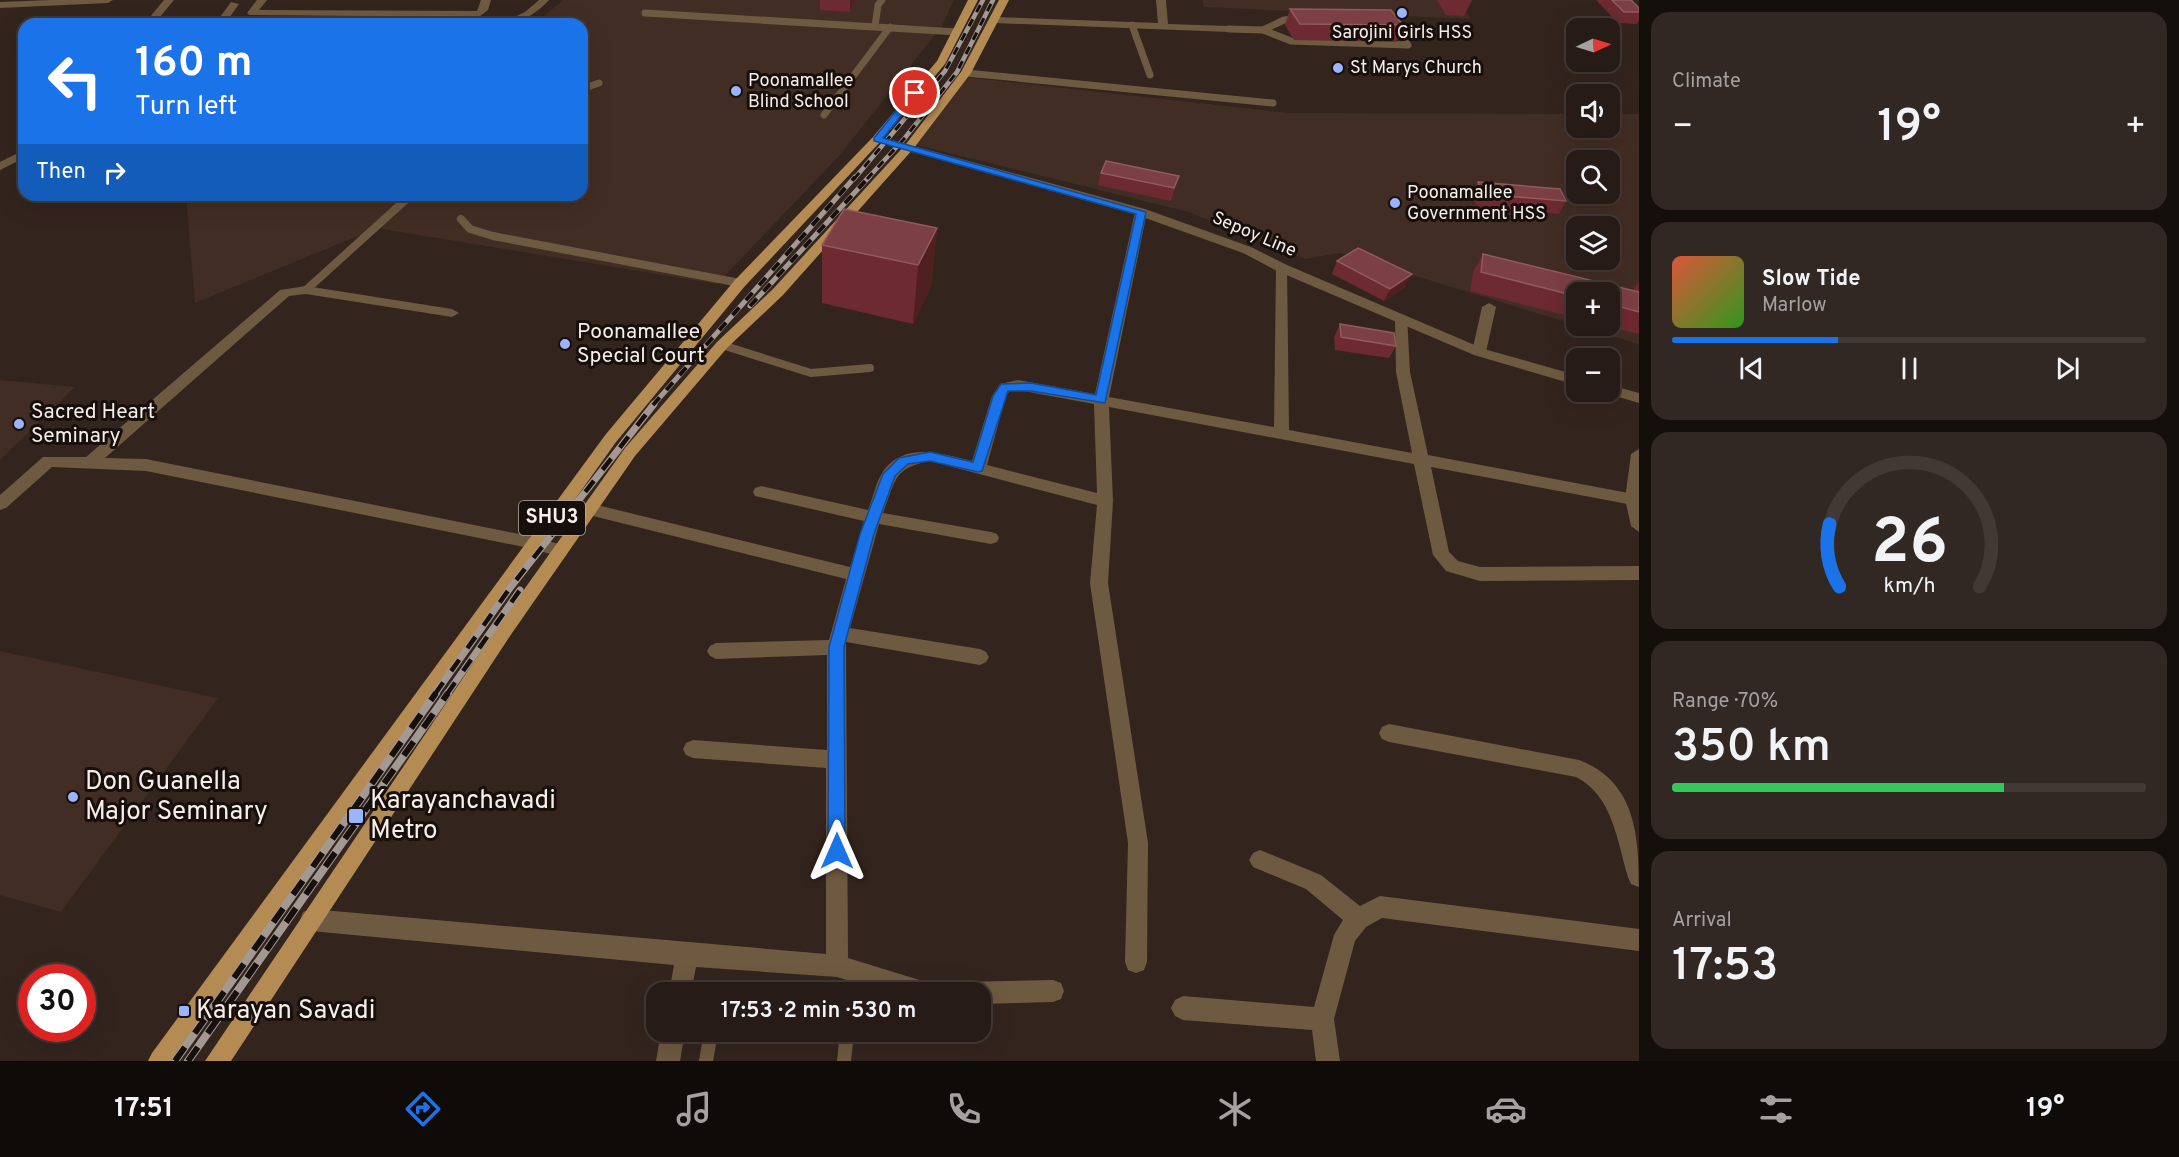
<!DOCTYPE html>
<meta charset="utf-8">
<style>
body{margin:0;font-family:Overpass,sans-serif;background:#322823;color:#f1f3f6;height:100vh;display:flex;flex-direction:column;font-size:22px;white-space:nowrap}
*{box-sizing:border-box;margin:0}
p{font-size:20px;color:#a4a1a1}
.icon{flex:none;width:33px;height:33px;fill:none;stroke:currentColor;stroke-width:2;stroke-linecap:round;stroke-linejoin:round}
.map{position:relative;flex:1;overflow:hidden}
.side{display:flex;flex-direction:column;gap:12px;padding:12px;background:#150f0c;width:540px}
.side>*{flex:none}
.banner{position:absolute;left:18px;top:18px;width:570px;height:183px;border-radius:18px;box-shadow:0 6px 24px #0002,0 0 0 2px #423935;background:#1a73e8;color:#fff;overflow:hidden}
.needle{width:39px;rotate:86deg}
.fabs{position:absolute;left:1566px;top:18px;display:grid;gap:12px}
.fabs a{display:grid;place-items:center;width:54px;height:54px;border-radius:12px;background:#261b16;box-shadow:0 6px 24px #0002,0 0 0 2px #423935;font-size:30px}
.speed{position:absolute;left:18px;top:964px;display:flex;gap:12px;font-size:30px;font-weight:700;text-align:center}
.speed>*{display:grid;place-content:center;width:78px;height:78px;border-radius:50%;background:#261b16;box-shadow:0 6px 24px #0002,0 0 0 2px #423935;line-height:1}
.speed .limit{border:9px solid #d22;background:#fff;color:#111}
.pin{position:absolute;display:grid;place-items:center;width:51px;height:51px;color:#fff;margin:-26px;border:3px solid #fff;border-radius:50%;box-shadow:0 2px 6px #0007}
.me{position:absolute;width:66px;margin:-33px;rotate:0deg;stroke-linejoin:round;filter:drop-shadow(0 0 4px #0008)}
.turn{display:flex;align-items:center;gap:21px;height:126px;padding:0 18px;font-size:27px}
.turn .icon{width:78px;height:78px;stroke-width:2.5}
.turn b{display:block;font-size:42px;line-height:51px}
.then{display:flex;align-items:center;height:57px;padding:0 18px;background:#0003;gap:12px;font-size:22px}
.big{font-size:45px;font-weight:600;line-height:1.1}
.side .widget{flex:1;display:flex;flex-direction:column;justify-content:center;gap:9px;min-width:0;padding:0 21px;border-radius:18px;background:#322823}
.side .dial{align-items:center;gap:0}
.dial svg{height:156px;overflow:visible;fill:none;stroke:#423935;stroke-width:7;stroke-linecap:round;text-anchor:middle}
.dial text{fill:#f1f3f6;stroke:none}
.song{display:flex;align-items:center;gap:18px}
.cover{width:72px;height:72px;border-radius:9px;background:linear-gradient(135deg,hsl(10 70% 55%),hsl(110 70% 35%))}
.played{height:6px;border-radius:3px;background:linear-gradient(90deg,#1a73e8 35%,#423935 35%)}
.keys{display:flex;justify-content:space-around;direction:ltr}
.heat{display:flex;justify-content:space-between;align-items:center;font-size:33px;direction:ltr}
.charge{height:9px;border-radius:4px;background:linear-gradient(90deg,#34c759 70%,#423935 0)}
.trip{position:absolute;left:646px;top:982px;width:345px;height:60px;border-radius:18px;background:#261b16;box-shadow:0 6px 24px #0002,0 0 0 2px #423935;font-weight:600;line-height:60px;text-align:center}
.dock{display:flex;height:96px;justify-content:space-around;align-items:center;background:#0f0b09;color:#a4a1a1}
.dock .icon{width:42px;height:42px}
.dock .on{color:#1a73e8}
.dock b{font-size:27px;color:#f1f3f6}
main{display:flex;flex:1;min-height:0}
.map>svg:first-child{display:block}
.built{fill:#422d24;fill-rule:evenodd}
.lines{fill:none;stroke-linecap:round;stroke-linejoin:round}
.service-far2{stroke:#6e5a40;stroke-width:7}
.service-far1{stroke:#6e5a40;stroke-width:8}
.service{stroke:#6e5a40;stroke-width:14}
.minor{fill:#6e5a40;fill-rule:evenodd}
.tertiary{fill:#6e5a40;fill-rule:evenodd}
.primary{fill:#b38b53;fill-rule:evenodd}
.rail-far3-casing{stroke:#a49893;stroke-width:4.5}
.rail-far2-casing{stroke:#a49893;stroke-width:5}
.rail-far1-casing{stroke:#a49893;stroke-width:7}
.rail-casing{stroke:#a49893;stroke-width:8}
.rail-far3{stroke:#160f0c;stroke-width:3;stroke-dasharray:8;stroke-linecap:butt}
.rail-far2{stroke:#160f0c;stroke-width:4;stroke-dasharray:10;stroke-linecap:butt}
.rail-far1{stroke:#160f0c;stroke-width:4.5;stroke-dasharray:14;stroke-linecap:butt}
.rail{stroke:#160f0c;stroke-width:6;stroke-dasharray:17;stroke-linecap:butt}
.wall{fill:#6d2a30}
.shaded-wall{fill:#501f20}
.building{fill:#7c3f44;stroke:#905a5e;stroke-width:1.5}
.route{fill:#1a73e8;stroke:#114b97;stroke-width:1.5}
.poi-dot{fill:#9ab5fd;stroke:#160f0c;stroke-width:2}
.labels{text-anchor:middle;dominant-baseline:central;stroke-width:6;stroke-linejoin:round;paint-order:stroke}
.far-poi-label{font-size:18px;fill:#f8eee9;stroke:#160f0c;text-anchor:start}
.far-street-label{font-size:18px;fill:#f8eee9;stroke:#160f0c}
.shield{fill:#160f0c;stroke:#b4aba7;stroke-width:1.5}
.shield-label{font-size:20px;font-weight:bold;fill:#f8eee9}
.poi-label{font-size:21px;fill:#f8eee9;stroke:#160f0c;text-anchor:start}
.near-poi-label{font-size:26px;fill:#f8eee9;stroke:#160f0c;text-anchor:start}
</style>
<main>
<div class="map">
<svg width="1639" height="1061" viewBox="0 0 1639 1061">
<rect width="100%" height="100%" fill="#33241e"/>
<g class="built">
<path d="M 563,0 L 954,0 L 942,26 L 839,156 L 717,284 L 377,228 L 195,303 L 186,195 L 582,195 L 582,24 L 524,24 L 544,16 Z"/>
<path d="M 1202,0 L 1457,0 L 1471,19 L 1204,7 Z"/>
<path d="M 963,77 L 1289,113 L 1576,114 L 1576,128 L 1610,128 L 1610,114 L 1639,114 L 1639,344 L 1577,326 L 1610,326 L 1610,292 L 1576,292 L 1576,325 L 1340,253 L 1305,259 L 1189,212 L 912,144 ZM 1576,160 L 1610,160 L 1610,194 L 1576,194 ZM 1576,226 L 1610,226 L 1610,260 L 1576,260 Z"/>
<path d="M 0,380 L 75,387 L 0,460 Z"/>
<path d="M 0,651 L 218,698 L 61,912 L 0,895 Z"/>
</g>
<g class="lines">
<g class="service-far2">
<path d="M 645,13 L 957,32"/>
<path d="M 1132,25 L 1150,75"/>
<path d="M 875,26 L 878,5 L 882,0"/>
<path d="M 1229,29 L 1263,30 L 1284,20 L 1299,18"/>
<path d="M 1263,30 L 1291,41 L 1408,45 L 1392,22"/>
<path d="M 966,73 L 1273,103"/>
<path d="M 582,89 L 599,83"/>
<path d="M 824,115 L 890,27"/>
</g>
<g class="service-far1">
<path d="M 461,219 L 470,229 L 493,236 L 740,283"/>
<path d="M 306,290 L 411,195"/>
<path d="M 722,345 L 811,373 L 870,368"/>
</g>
<g class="service">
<path d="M 706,1061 L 711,1032"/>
<path d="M 844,1061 L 847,1032"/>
</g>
<g class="minor">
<path d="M 51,0 L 113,0 L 108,3 L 0,8 L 0,2 Z"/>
<path d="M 164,0 L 174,0 L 154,24 L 144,24 Z"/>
<path d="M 257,0 L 267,0 L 259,10 L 477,11 L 481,0 L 491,0 L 488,10 L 479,17 L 249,15 L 247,13 Z"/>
<path d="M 1156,0 L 1166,0 L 1168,24 L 1229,26 L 1234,29 L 1229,32 L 995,23 L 990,20 L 995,17 L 1158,23 Z"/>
<path d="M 231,2 L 239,4 L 225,24 L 215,24 Z"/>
<path d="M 1141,208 L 1147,212 L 1109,397 L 1274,427 L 1276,268 L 1282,264 L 1287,265 L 1289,430 L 1412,453 L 1396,372 L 1395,319 L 1397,316 L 1407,316 L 1410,372 L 1428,455 L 1639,495 L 1639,503 L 1633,505 L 1431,467 L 1449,552 L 1458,561 L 1480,567 L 1639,566 L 1639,580 L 1480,581 L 1446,571 L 1433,555 L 1414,464 L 1109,407 L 1113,501 L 1108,583 L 1148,843 L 1147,962 L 1144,970 L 1136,973 L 1128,970 L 1125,962 L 1128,843 L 1090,583 L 1097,505 L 930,461 C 893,468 896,480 883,513 L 991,532 L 997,534 L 999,538 L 997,542 L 991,544 L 879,524 L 850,628 L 980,649 L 986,652 L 989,657 L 986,662 L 980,665 L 846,642 L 848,958 L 926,982 L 934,985 L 937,993 L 888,993 L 837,977 L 696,967 L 691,993 L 669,993 L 674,965 L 311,931 L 303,928 L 300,920 L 303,912 L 311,909 L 826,954 L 826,768 L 693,758 L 686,755 L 683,749 L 686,743 L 693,740 L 827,750 L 827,655 L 716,659 L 710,656 L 707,651 L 710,646 L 716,643 L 829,640 L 846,579 L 589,515 L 581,509 L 589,503 L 850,567 L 864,521 L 755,496 L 753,492 L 755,488 L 761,486 L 868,510 C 873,498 876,481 884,470 C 906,441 943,454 972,461 L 992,396 L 1000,384 L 1018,380 L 1095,394 L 1135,212 ZM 1018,390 L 1094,404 L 1097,493 L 987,465 L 1006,396 L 1010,391 Z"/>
<path d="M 306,286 L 452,309 L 459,313 L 452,317 L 306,294 L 289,296 L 105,458 L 146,459 L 534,537 L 566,546 L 568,551 L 566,556 L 560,557 L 534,549 L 146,471 L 52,467 L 6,508 L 0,510 L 0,495 L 43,457 L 86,457 L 280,290 Z"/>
<path d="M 1489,303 L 1496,307 L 1486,352 L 1479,356 L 1472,352 L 1482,307 Z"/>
<path d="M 1389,724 L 1579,760 C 1635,781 1639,835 1639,887 L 1631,884 L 1628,877 C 1617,841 1613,796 1576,777 L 1389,742 L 1382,739 L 1379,733 L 1382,727 Z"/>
<path d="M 1260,850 L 1321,875 L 1360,906 L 1380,896 L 1639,929 L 1639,951 L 1382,918 L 1366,927 L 1355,941 L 1334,1019 L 1340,1061 L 1316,1061 L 1312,1030 L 1183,1020 L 1175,1016 L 1171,1008 L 1175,1000 L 1183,996 L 1314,1007 L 1334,935 L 1343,920 L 1306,889 L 1253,867 L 1249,860 L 1253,853 Z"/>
<path d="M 1053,980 L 1061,983 L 1064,991 L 1061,999 L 1053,1002 L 981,1004 L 981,993 L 950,993 L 953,985 L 961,982 Z"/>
<path d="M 661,1032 L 685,1032 L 680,1061 L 656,1061 Z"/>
</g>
<g class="tertiary">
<path d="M 539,0 L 549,0 C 535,15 520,24 500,24 L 525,12 Z"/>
<path d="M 877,136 L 1145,209 L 1251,247 L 1287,265 L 1484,349 L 1576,375 L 1576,385 L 1474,355 L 1277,271 L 1243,253 L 1137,215 L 873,141 L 871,139 Z"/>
<path d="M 24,150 L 24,158 L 0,170 L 0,162 Z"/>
<path d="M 1610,385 L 1639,393 L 1639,403 L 1605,393 L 1604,392 L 1610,392 Z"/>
<path d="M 1639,449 L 1639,532 L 1631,526 L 1625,499 L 1631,454 Z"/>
</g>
<g class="primary">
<path d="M 968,0 L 978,0 L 945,64 L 881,141 L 745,286 L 616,442 L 174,1061 L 148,1061 L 152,1053 L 606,434 L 735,280 L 873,137 L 937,61 Z"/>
<path d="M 999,0 L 1009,0 L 971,73 L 914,148 L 783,295 L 727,348 L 635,456 L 510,636 L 231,1061 L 205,1061 L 498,626 L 625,448 L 717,342 L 773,289 L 906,144 L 961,72 Z"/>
</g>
<defs>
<g id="rail-far3">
<path d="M 854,179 L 945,71 L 983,0"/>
<path d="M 867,179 L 904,139 L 957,72 L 993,0"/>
</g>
<g id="rail-far2">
<path d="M 750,306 L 869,177"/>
<path d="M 653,405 L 855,177"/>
</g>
<g id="rail-far1">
<path d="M 435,694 L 510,588 L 654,404"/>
<path d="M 447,694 L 520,590"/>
</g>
<g id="rail">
<path d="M 175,1061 L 436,693"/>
<path d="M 188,1061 L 448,693"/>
</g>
</defs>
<use href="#rail-far3" class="rail-far3-casing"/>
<use href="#rail-far2" class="rail-far2-casing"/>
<use href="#rail-far1" class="rail-far1-casing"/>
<use href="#rail" class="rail-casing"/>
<use href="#rail-far3" class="rail-far3"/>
<use href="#rail-far2" class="rail-far2"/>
<use href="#rail-far1" class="rail-far1"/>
<use href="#rail" class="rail"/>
</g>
<g class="wall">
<path d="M 820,0 L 855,0 L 850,12 L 820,10 Z"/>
<path d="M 1437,0 L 1472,0 L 1464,16 L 1446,15 Z"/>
<path d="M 1597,0 L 1631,0 L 1639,8 L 1639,20 L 1637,24 L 1618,23 L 1597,1 Z"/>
<path d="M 1290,9 L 1403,25 L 1396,42 L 1294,40 L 1285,25 Z"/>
<path d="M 1101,173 L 1175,188 L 1171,201 L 1098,185 Z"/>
<path d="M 1478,182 L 1566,201 L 1559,214 L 1477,206 L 1471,194 Z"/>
<path d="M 937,228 L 931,286 L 913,324 L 822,303 L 822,245 Z"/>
<path d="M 1483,254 L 1633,290 L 1639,282 L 1639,334 L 1606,326 L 1610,326 L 1610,292 L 1576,292 L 1576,318 L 1470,291 L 1473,272 Z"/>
<path d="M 1337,261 L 1405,287 L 1384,301 L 1332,274 Z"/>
<path d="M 1340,324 L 1396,346 L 1389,358 L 1335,350 L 1334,337 Z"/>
</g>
<g class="shaded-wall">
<path d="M 850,0 L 855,0 L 850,12 Z"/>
<path d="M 937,228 L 931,286 L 913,324 L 918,265 Z"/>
<path d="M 1412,274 L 1405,287 L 1384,301 L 1390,289 Z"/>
</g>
<g class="building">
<path d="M 1612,0 L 1631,0 L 1639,8 L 1639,12 L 1624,12 Z"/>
<path d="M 1290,9 L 1391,10 L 1403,25 L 1300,24 Z"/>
<path d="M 1106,161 L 1179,176 L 1174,188 L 1101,173 Z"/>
<path d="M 1478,182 L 1560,189 L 1566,201 L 1483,194 Z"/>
<path d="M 844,209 L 937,228 L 918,265 L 822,245 Z"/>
<path d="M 1358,248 L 1412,274 L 1390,289 L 1337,261 Z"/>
<path d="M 1483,254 L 1639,292 L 1639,312 L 1610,304 L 1610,292 L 1576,292 L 1576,296 L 1481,272 Z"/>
<path d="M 1340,324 L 1394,333 L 1396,346 L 1341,337 Z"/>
</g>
<path class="route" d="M 912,91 L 920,93 L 883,138 L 1146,212 L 1105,403 L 1031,391 L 1008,391 L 982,471 L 978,472 L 930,461 L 908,464 L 895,476 L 874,534 L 844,647 L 845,851 L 843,857 L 837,859 L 831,857 L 828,851 L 829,647 L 860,534 L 883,474 L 899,458 L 930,452 L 973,462 L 993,396 L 1001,384 L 1031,383 L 1096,395 L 1136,214 L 874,141 L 874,138 Z"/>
<g class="poi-dot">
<circle cx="1402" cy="13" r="6"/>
<circle cx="1338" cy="68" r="6"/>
<circle cx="736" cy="91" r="6"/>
<circle cx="1395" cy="203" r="6"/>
<circle cx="565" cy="344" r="6"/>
<circle cx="19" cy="424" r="6"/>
<circle cx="73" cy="797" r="6"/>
<rect x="348" y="808" width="16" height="16" rx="3"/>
<rect x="178" y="1005" width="12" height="12" rx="3"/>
</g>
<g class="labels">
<g class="far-poi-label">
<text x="1402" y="33" text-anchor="middle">Sarojini Girls HSS</text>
<text x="1350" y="68">St Marys Church</text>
<text x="748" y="81">Poonamallee<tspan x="748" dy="21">Blind School</tspan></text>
<text x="1407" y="193">Poonamallee<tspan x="1407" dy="21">Government HSS</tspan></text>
</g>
<g class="far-street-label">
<text transform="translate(1254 235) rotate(23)">Sepoy Line</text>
</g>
<rect class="shield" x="519" y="501" width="66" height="34" rx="4.5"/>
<g class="shield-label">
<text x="552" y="518">SHU3</text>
</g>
<g class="poi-label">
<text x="577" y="332">Poonamallee<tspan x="577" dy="24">Special Court</tspan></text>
<text x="31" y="412">Sacred Heart<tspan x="31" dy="24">Seminary</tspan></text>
</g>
<g class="near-poi-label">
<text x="85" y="782">Don Guanella<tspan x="85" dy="30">Major Seminary</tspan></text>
<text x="370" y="801">Karayanchavadi<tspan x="370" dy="30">Metro</tspan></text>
<text x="196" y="1011">Karayan Savadi</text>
</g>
</g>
</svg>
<div class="fabs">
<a><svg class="needle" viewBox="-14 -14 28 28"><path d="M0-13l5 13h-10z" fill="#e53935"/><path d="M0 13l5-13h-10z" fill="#a4a1a1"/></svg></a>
<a><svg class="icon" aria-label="sound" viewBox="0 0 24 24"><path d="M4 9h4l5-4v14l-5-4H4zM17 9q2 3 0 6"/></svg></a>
<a><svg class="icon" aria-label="search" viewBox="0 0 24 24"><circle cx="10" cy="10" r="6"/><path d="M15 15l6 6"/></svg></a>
<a><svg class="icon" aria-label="layers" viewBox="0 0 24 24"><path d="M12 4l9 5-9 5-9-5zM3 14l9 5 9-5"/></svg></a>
<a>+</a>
<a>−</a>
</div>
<div class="speed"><div class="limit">30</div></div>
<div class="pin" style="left:915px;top:93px;background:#d93025"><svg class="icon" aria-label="arrive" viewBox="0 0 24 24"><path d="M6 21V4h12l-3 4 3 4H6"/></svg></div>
<svg class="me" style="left:837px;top:851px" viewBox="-20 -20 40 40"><path d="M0-17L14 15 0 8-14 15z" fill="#1a73e8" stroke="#fff" stroke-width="4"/></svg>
<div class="trip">17:53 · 2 min · 530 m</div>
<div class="banner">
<div class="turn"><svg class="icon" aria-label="left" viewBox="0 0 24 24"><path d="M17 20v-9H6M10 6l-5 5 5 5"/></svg><div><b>160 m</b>Turn left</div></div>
<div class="then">Then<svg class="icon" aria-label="right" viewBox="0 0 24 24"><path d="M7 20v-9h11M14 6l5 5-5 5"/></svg></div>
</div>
</div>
<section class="side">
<div class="widget"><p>Climate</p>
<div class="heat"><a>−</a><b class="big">19°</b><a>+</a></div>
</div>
<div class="widget">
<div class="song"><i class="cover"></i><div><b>Slow Tide</b><p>Marlow</p></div></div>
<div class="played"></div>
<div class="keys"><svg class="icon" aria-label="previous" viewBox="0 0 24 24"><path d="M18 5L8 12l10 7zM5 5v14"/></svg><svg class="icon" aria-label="pause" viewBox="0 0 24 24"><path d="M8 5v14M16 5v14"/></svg><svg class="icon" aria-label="next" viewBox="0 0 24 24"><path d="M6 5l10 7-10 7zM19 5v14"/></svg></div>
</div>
<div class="widget dial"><svg viewBox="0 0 100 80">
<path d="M14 69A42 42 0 1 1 86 69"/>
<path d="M14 69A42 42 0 0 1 9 37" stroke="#1a73e8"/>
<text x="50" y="56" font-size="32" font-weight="700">26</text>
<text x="50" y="72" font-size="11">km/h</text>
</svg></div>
<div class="widget"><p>Range · 70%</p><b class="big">350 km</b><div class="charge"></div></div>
<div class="widget"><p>Arrival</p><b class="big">17:53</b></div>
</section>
</main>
<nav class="dock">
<b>17:51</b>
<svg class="icon on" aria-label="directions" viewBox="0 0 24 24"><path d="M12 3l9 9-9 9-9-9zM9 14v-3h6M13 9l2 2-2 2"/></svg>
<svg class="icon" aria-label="music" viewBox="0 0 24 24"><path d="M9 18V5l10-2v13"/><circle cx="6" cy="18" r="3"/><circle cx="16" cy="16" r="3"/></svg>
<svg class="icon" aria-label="phone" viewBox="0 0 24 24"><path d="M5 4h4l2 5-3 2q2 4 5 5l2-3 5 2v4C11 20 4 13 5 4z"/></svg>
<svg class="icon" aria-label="climate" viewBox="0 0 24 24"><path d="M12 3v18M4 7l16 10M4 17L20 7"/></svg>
<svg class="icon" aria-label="car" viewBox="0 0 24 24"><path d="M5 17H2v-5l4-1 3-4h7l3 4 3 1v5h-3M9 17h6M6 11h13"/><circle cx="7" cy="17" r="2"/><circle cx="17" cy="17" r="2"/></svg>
<svg class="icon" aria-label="filters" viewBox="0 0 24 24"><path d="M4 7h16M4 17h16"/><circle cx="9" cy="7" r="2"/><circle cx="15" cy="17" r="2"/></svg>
<b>19°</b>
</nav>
